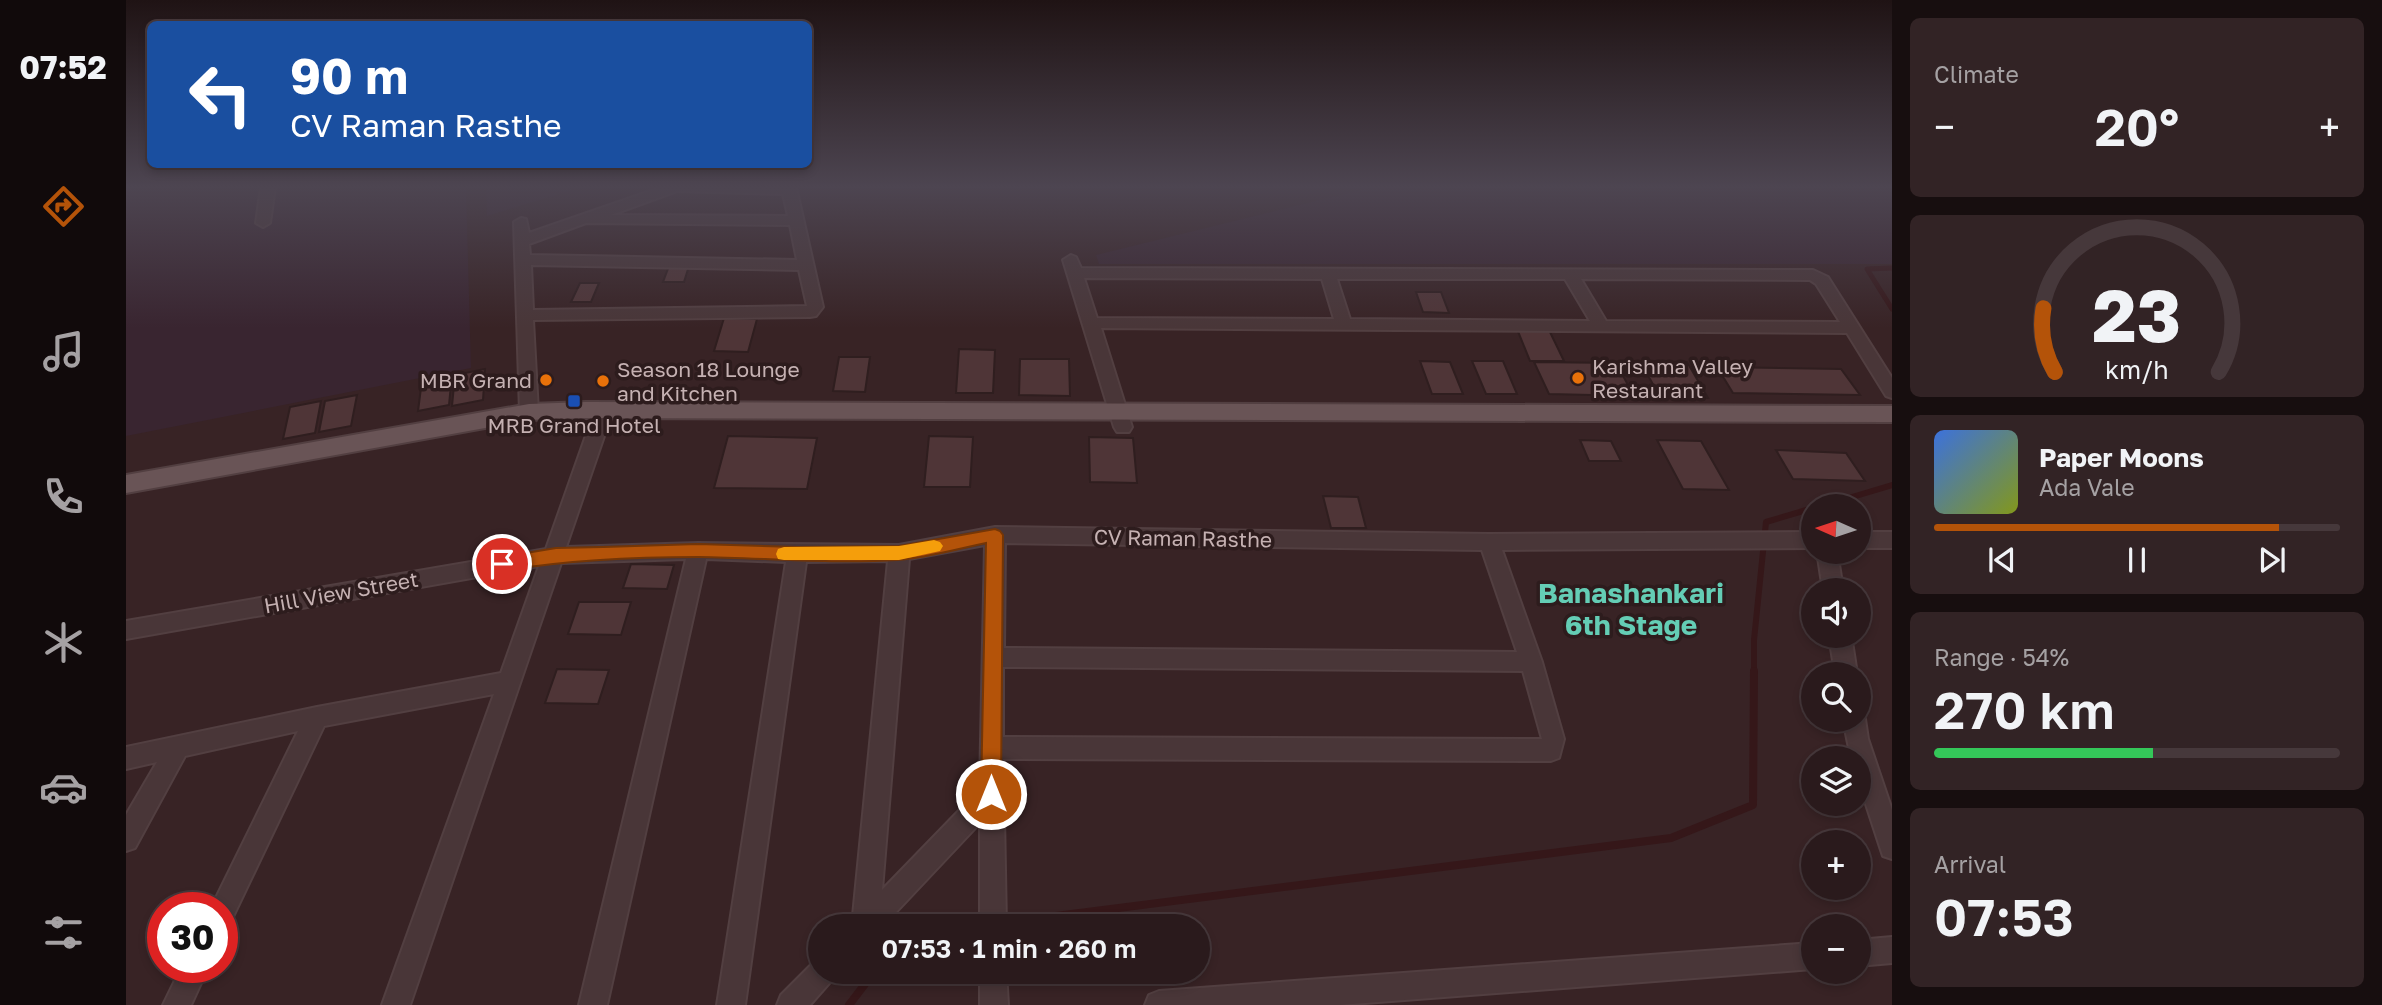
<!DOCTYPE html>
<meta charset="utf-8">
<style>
body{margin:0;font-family:"Golos Text",sans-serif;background:#322325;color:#f1f3f6;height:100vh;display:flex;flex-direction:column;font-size:26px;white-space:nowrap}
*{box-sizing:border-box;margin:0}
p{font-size:23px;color:#a5a1a3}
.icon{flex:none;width:38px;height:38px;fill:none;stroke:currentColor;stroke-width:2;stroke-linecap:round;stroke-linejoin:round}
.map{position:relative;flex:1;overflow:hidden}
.sheet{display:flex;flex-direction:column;gap:18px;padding:18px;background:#170e0f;width:490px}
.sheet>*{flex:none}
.top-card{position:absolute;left:21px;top:21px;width:665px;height:147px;border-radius:10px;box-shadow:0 4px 10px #0003,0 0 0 2px #46383b;background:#1a4fa0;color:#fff;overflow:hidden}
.needle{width:46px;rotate:273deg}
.fabs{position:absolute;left:1675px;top:494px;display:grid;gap:14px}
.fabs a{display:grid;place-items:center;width:70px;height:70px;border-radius:50%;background:#2a1a1c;box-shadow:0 4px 10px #0003,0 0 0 2px #46383b;font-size:35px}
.speed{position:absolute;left:21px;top:892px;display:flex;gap:14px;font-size:35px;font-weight:700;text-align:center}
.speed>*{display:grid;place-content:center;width:91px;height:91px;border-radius:50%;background:#2a1a1c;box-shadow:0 4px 10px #0003,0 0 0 2px #46383b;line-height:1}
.speed .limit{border:10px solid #d22;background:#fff;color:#111}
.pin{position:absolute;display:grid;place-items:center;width:60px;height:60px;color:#fff;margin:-30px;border:4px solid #fff;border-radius:50%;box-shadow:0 2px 7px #0007}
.me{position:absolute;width:77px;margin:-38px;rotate:0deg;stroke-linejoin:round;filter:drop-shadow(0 0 5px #0008)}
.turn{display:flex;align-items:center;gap:24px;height:147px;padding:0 28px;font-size:32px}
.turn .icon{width:91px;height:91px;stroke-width:2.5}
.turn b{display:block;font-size:49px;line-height:60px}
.big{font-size:52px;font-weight:600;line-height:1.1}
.sheet .card{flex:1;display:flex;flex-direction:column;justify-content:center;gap:10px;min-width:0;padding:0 24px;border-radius:10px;background:#322325}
.sheet .dial{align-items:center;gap:0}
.dial svg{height:182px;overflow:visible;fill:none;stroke:#46383b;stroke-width:7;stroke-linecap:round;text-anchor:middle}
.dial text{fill:#f1f3f6;stroke:none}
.song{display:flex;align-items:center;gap:21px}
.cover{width:84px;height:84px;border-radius:10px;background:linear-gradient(135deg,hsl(220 70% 55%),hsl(70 70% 35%))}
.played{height:7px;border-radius:4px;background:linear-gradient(90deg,#b45309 85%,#46383b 85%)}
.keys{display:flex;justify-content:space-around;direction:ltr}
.heat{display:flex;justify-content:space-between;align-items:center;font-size:38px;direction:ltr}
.charge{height:10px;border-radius:5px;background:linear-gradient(90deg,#34c759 54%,#46383b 0)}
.trip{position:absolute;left:682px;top:914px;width:402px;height:70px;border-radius:35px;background:#2a1a1c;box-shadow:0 4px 10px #0003,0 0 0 2px #46383b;font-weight:600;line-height:70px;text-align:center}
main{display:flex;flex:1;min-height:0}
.tabs{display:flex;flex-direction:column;width:126px;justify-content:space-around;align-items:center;background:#110a0b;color:#a5a1a3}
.tabs .icon{width:49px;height:49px}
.tabs .active{color:#b45309}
.tabs b{font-size:32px;color:#f1f3f6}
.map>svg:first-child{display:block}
.green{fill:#392530}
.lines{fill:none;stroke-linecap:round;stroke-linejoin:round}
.stream-far2{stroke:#351719;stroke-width:5}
.stream-far1{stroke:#351719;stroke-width:6}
.stream{stroke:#351719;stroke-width:8}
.building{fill:#4f3537;stroke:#2f1e1f;stroke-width:2}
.minor-casing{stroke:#523f41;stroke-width:4}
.major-casing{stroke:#523f41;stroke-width:4}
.minor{fill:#493638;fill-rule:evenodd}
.major{fill:#695456;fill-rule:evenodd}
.route{fill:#b45309;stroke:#753606;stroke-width:2}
.slow{fill:#f59e0b}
.food-dot{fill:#e8710a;stroke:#2d1c1d;stroke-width:2.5}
.transit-dot{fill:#1a4fb4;stroke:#2d1c1d;stroke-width:2.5}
.labels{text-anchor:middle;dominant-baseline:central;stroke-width:7;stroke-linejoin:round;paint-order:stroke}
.poi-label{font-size:21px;fill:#c5b1b2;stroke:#2d1c1d;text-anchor:start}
.street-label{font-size:21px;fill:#c5b1b2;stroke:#2d1c1d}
.district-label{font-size:28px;font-weight:bold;fill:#64cdb5;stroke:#2d1c1d}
</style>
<main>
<nav class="tabs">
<b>07:52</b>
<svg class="icon active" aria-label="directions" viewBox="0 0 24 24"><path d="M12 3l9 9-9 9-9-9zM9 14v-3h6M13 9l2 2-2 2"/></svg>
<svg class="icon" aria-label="music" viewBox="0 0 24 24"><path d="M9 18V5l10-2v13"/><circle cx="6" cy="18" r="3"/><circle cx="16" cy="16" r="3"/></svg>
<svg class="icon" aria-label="phone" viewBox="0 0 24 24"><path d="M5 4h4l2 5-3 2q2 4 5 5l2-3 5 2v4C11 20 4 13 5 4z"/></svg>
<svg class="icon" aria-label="climate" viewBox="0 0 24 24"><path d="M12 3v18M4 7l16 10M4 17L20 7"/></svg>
<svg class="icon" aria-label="car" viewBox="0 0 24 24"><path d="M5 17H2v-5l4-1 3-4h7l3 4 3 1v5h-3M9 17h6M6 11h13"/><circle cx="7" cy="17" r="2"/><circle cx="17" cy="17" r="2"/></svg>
<svg class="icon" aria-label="filters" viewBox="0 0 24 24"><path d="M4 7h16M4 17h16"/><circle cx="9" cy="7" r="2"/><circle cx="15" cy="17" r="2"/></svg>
</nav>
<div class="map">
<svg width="1766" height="1005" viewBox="0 0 1766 1005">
<rect width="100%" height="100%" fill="#382325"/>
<g class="green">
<path d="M 0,187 L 90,187 L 90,190 L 340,187 L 345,368 L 0,436 Z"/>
<path d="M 360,187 L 456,187 L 361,216 Z"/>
<path d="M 1247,187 L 1766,187 L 1766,264 L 973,264 L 970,255 Z"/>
</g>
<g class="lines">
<path class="stream-far2" d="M 1766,268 L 1741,269 L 1766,309"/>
<g class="stream-far1">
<path d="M 1696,506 L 1766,485"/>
<path d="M 1628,673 L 1628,640 L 1640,522 L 1687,508"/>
</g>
<g class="stream">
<path d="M 874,923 L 1545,838 L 1627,805 L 1628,671"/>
<path d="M 723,1005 L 749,971"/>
</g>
</g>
<g class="building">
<path d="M 543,266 L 563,266 L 558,282 L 537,282 Z"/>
<path d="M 454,283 L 473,283 L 465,302 L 445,302 Z"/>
<path d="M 1290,292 L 1315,292 L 1323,313 L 1297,312 Z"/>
<path d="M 598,318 L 631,319 L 622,352 L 588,351 Z"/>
<path d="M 1391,329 L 1423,330 L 1438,361 L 1404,361 Z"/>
<path d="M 833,349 L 869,350 L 867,393 L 830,393 Z"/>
<path d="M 713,357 L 744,357 L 739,392 L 707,391 Z"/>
<path d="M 894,359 L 943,359 L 944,396 L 893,395 Z"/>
<path d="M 1294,361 L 1324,362 L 1337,394 L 1306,394 Z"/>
<path d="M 1346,361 L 1377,361 L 1391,394 L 1360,394 Z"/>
<path d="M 1514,361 L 1561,362 L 1582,398 L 1534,397 Z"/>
<path d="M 1408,362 L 1490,363 L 1508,396 L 1423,394 Z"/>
<path d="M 1591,367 L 1715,369 L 1734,395 L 1607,393 Z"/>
<path d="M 359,369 L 357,400 L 326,406 L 329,375 Z"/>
<path d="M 326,374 L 323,405 L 292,411 L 296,380 Z"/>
<path d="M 231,395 L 225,426 L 193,432 L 199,401 Z"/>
<path d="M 195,401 L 189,433 L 157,439 L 164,407 Z"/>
<path d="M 602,436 L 691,438 L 681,489 L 588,488 Z"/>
<path d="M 803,436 L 847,437 L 844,487 L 798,487 Z"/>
<path d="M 963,437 L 1007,438 L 1011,483 L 964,482 Z"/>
<path d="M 1454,440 L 1485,441 L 1495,461 L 1463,461 Z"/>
<path d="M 1531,440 L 1575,441 L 1603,490 L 1557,489 Z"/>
<path d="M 1650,450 L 1720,453 L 1739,481 L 1667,479 Z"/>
<path d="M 1197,496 L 1232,497 L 1240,528 L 1205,528 Z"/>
<path d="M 505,564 L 548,565 L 541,589 L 497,588 Z"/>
<path d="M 453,602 L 505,602 L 495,635 L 442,634 Z"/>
<path d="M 431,669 L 483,670 L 472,704 L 419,703 Z"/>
</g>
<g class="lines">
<defs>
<g id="minor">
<path d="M 135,187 L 149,187 L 144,223 L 137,227 L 130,223 Z"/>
<path d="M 536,187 L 670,187 L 697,307 L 690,316 L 684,317 L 407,320 L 412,412 L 409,417 L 397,417 L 394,412 L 388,222 L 395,218 L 400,219 L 403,233 ZM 551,191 L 657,194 L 662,216 L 485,215 ZM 460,223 L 664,225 L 671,260 L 404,255 L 403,244 ZM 405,265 L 673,270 L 681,306 L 407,310 Z"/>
<path d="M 945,255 L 950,257 L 955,268 L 1687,270 L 1702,277 L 1766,378 L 1766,398 L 1760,396 L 1721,333 L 975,328 L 1006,427 L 1003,432 L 991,432 L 988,427 L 937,260 ZM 958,278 L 1196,279 L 1208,319 L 971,318 ZM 1211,279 L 1439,279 L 1464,321 L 1224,319 ZM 1455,279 L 1684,280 L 1690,284 L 1714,322 L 1480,321 Z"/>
<path d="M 478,404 L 484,405 L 487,410 L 440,547 L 572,543 L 773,545 L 869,527 L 1363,534 L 1687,532 L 1687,548 L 1376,550 L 1416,662 L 1438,739 L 1433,758 L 1425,761 L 877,759 L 880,926 L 854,926 L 854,823 L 757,926 L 726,926 L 762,561 L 680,562 L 619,1005 L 591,1005 L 660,562 L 580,559 L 481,1005 L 453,1005 L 560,559 L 435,563 L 284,1005 L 256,1005 L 368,694 L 198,726 L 105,921 L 96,925 L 96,908 L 85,908 L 172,731 L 59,756 L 9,848 L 0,851 L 0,815 L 31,762 L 0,769 L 0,747 L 191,707 L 375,673 L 413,566 L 0,639 L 0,621 L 420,549 L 469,410 L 472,405 ZM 879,543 L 1356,550 L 1391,652 L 878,648 ZM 859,545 L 854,789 L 756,890 L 783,559 ZM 877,667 L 1397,671 L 1416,739 L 877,737 Z"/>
<rect x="1732" y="532" width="34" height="16"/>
<path d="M 1691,551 L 1711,551 L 1717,590 L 1697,590 Z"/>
<path d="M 1703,635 L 1725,635 L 1731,674 L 1709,674 Z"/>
<path d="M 1732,710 L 1739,719 L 1742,739 L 1766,810 L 1766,859 L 1757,856 L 1754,847 L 1732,780 L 1732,758 L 1725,758 L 1717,719 L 1732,719 Z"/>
<path d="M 1766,937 L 1766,963 L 1732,966 L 1732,940 Z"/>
<path d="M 1687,943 L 1687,969 L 1213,1005 L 1019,1005 L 1023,995 L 1033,991 Z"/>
<path d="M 695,959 L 695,971 L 710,971 L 706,980 L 684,1005 L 651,1005 L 655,995 L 688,962 Z"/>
<path d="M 55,968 L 82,968 L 65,1005 L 37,1005 Z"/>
<path d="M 854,971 L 880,971 L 882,1005 L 854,1005 Z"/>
</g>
<path id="major" d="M 460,402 L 1766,406 L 1766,422 L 460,418 L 403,420 L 0,493 L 0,475 L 403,404 Z"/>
</defs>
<use href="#minor" class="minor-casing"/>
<use href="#major" class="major-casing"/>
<use href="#minor" class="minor"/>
<use href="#major" class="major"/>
</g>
<linearGradient id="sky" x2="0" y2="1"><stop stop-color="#1f1314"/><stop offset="0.57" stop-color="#4d4551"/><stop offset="1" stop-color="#4d4551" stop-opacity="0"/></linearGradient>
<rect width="1766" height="328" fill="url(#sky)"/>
<path class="route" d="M 869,529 L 874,531 L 877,535 L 875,794 L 872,801 L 865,804 L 858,801 L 855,794 L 860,543 C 831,549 800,558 771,560 C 705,564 639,558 573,557 C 507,557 441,560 376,571 L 370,569 L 368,564 L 370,559 L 376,557 L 430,548 L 477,547 L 572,544 L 671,547 L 773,546 Z"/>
<path class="slow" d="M 808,540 L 814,542 L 817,546 L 814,551 L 773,560 L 658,560 L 652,559 L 650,554 L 652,549 L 658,547 L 773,546 Z"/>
<g class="food-dot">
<circle cx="1452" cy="378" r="7"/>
<circle cx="420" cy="380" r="7"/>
<circle cx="477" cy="381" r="7"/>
</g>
<rect class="transit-dot" x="441" y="394" width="14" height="14" rx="3.5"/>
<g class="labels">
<g class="poi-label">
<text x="1466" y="366">Karishma Valley<tspan x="1466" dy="24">Restaurant</tspan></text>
<text x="491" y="369">Season 18 Lounge<tspan x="491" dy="24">and Kitchen</tspan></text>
<text x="406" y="380" text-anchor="end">MBR Grand</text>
<text x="448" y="425" text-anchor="middle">MRB Grand Hotel</text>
</g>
<g class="street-label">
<text transform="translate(1057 538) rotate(1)">CV Raman Rasthe</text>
<text transform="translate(215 592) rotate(-10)">Hill View Street</text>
</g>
<g class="district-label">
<text x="1505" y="592">Banashankari<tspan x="1505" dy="32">6th Stage</tspan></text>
</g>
</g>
</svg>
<div class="fabs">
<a><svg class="needle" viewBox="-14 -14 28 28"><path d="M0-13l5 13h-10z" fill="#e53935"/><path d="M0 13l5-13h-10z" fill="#a5a1a3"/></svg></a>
<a><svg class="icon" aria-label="sound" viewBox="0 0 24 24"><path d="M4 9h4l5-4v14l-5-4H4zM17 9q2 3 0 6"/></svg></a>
<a><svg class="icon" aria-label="search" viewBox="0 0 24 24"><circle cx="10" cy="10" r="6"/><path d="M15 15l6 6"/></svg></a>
<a><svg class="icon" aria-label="layers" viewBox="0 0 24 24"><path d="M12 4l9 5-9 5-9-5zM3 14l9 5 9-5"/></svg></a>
<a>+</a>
<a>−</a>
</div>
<div class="speed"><div class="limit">30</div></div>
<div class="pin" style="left:376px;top:564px;background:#d93025"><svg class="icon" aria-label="arrive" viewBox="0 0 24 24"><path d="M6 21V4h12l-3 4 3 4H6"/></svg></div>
<svg class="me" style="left:865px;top:794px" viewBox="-20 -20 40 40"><circle r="17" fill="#b45309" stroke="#fff" stroke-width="3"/><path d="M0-11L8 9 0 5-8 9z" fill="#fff"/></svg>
<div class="trip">07:53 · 1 min · 260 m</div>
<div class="top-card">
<div class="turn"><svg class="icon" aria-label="left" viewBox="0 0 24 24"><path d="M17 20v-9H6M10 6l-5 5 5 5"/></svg><div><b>90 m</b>CV Raman Rasthe</div></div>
</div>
</div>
<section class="sheet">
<div class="card"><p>Climate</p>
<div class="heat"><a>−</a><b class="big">20°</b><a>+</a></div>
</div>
<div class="card dial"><svg viewBox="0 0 100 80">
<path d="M14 69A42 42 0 1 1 86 69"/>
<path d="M14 69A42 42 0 0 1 9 41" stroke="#b45309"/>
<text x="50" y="56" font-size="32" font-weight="700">23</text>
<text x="50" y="72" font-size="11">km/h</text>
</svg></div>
<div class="card">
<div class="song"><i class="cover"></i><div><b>Paper Moons</b><p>Ada Vale</p></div></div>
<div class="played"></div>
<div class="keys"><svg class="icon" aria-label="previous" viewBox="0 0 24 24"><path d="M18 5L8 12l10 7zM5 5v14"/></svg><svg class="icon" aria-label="pause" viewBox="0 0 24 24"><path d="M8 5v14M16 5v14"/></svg><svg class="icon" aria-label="next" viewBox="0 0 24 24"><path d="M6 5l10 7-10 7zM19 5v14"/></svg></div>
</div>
<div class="card"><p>Range · 54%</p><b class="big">270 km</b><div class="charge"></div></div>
<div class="card"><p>Arrival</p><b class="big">07:53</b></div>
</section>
</main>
